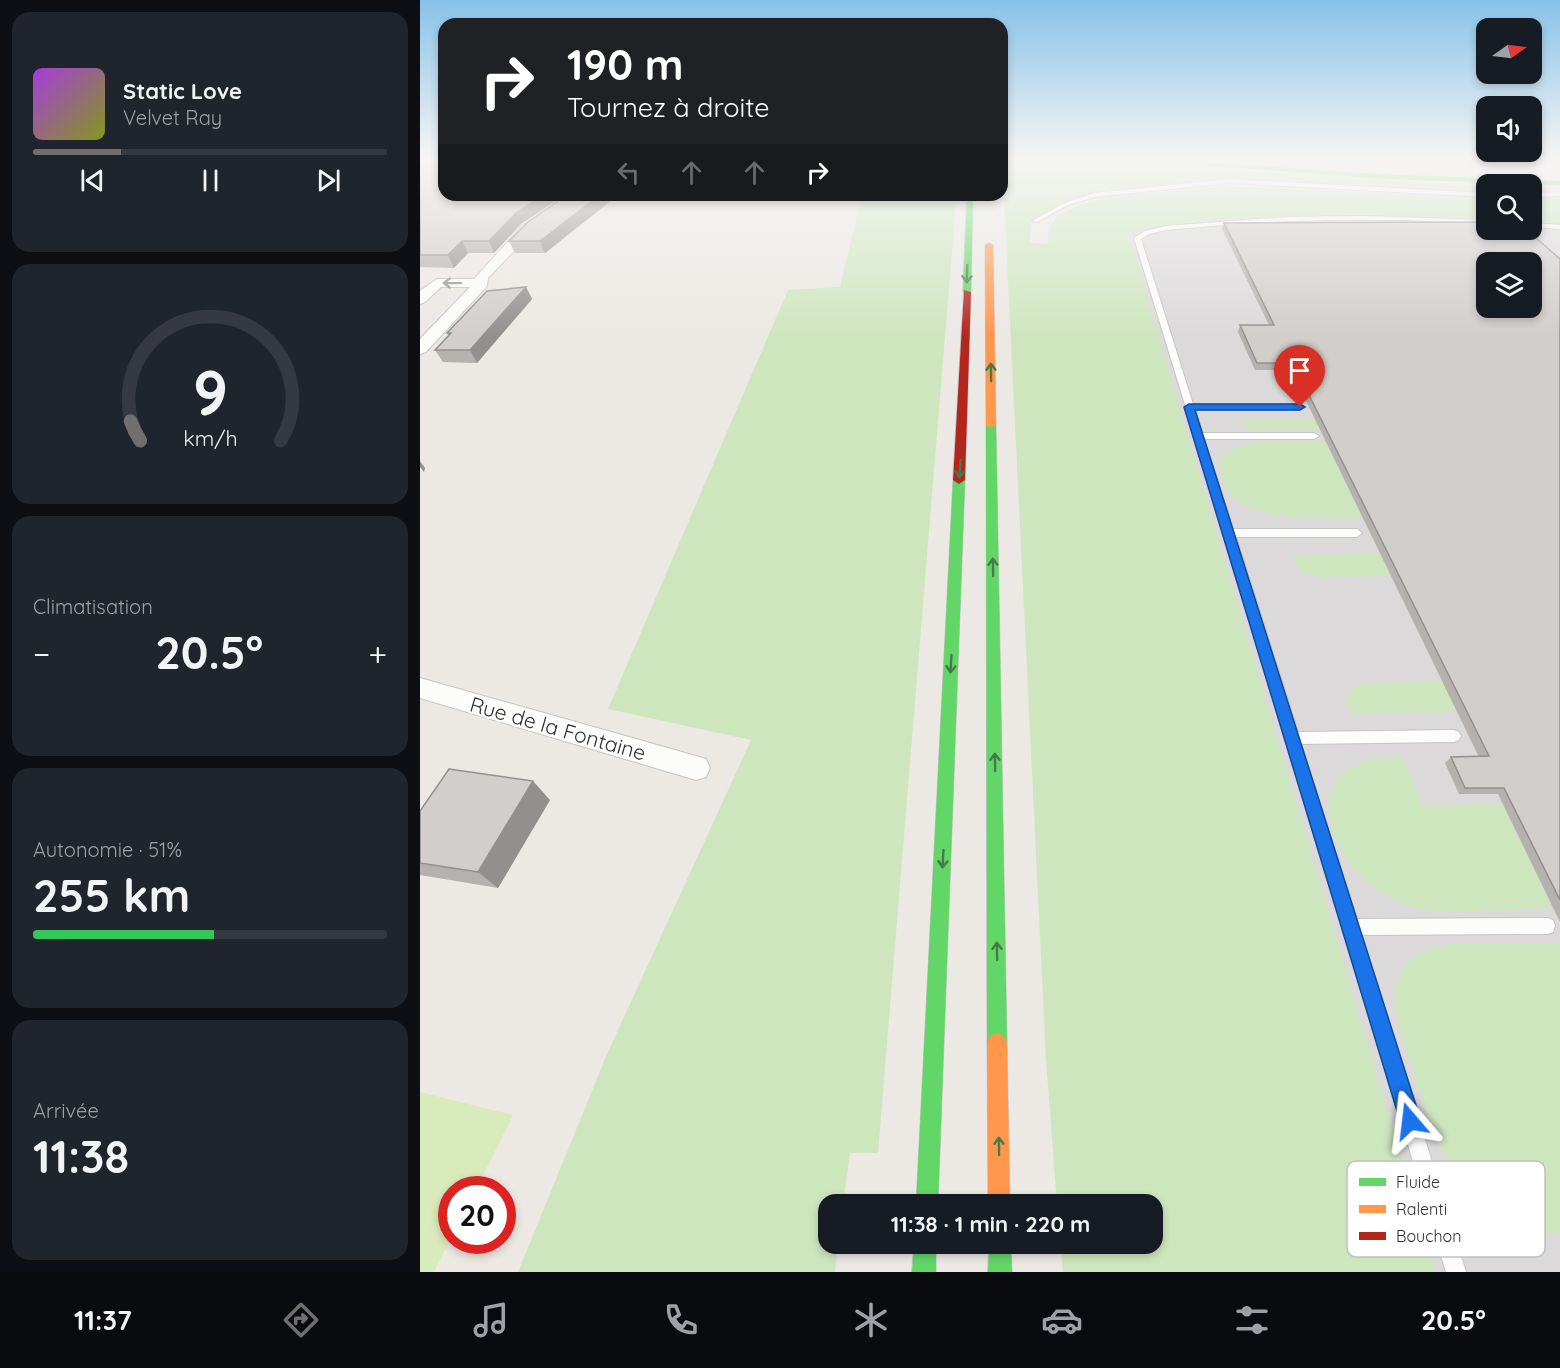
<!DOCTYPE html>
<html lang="fr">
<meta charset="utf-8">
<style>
body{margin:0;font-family:Quicksand,sans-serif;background:#20242c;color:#f1f3f6;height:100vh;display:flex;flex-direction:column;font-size:22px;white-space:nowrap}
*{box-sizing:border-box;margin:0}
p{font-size:20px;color:#9ea1a6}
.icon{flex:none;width:33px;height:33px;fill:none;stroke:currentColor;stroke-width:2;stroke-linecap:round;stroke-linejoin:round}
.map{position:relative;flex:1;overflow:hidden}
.panel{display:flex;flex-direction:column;gap:12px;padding:12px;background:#0d0f14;width:420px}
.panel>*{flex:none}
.guide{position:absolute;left:18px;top:18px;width:570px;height:183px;border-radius:18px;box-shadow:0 3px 9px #0003;background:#202124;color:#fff;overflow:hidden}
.needle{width:39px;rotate:76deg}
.fabs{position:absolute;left:1056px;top:18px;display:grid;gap:12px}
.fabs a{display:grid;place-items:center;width:66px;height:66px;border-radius:12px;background:#171b24;box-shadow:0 3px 9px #0003;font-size:30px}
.speed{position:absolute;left:18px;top:1176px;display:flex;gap:12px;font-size:30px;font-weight:700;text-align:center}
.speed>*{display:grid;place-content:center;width:78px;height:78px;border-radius:50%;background:#171b24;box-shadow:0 3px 9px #0003;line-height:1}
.speed .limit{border:9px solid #d22;background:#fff;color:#111}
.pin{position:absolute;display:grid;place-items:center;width:51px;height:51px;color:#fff;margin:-62px -26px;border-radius:50% 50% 50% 0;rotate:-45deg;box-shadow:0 0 6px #0007}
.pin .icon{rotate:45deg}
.me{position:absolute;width:66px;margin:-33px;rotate:343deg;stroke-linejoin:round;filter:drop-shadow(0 0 4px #0008)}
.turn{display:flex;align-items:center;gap:21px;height:126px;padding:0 30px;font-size:27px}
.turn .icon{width:78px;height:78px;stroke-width:2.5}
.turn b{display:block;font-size:42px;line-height:51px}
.lanes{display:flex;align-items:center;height:57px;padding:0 30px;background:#0003;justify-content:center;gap:30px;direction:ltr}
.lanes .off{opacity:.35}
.big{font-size:45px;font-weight:700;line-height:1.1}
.panel .tile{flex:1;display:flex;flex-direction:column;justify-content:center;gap:9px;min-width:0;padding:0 21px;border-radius:18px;background:#20242c}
.panel .dial{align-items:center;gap:0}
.dial svg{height:156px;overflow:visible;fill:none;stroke:#363941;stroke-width:7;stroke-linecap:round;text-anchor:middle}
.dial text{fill:#f1f3f6;stroke:none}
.song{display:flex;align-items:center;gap:18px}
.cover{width:72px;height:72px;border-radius:9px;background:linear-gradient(135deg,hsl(280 70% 55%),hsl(70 70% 35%))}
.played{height:6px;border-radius:3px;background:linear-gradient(90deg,#706f6e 25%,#363941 25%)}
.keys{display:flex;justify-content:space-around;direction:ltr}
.heat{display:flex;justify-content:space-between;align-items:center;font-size:33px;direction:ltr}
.charge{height:9px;border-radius:4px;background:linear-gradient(90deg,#34c759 51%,#363941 0)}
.trip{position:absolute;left:398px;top:1194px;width:345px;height:60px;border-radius:18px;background:#171b24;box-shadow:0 3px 9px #0003;font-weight:700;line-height:60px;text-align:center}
.menu{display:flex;height:96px;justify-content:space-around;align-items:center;background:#090b0e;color:#9ea1a6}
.menu .icon{width:42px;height:42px}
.menu .current{color:#706f6e}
.menu b{font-size:27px;color:#f1f3f6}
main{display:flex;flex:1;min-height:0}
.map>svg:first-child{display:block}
.industrial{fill:#dcd9db;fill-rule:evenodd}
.green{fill:#cee6be}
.pitch{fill:#d9eabb}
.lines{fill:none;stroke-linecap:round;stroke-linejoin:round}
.lane-casing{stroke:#c5c4c5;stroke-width:2}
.street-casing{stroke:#c5c4c5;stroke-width:2}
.fast-casing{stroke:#c5c4c5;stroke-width:1}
.slow-casing{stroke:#c5c4c5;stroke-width:1}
.jam-casing{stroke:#c5c4c5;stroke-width:1}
.lane{fill:#fcfcfb;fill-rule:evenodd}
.street{fill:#fcfcfb;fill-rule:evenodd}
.fast{fill:#63d668;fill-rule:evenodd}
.slow{fill:#ff974d;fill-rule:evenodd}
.jam{fill:#b3261e;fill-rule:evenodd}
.wall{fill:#b4b1af}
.shaded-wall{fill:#92908e}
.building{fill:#d1cecb;stroke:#92908e;stroke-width:1.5;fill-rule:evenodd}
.oneway{stroke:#467a48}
.oneway2{stroke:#959594}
.route{fill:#1a73e8;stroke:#114b97;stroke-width:1.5}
.labels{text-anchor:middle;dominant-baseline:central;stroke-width:4.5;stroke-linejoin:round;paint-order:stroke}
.street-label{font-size:21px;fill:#2e2e2e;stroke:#fff}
.key{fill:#fff;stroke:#c0c0c0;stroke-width:1.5}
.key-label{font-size:16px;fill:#2e2e2e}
</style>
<main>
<section class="panel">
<div class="tile">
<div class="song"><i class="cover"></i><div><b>Static Love</b><p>Velvet Ray</p></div></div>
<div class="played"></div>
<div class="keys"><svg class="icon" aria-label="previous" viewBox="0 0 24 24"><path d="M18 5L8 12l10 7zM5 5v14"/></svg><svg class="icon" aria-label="pause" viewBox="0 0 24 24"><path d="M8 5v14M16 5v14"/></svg><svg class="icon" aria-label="next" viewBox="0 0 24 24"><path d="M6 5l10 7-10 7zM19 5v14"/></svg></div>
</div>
<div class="tile dial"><svg viewBox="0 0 100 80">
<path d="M14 69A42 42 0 1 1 86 69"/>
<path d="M14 69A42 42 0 0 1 9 59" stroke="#706f6e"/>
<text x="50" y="56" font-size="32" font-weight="700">9</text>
<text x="50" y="72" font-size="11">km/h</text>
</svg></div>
<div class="tile"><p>Climatisation</p>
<div class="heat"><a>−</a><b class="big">20.5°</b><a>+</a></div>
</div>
<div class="tile"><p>Autonomie · 51%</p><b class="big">255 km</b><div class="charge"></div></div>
<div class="tile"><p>Arrivée</p><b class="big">11:38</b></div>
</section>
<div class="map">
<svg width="1140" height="1272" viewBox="0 0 1140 1272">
<rect width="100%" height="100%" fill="#ece8e4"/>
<path class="industrial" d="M 802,186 L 1066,198 L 1066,230 L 1112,230 L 1112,198 L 1140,197 L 1140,1272 L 976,1272 L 629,254 L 628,234 L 631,225 L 638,216 L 659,205 L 692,197 ZM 1066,262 L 1112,262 L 1112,308 L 1066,308 Z"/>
<g class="green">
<path d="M 582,158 L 636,158 L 1066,186 L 1066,192 L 816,180 L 671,195 L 640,205 L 611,222 L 609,243 L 628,244 L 631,225 L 638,216 L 659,205 L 692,197 L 802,186 L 1066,198 L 1066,218 C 955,212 844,214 733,227 L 716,231 L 709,237 L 1015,1272 L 643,1272 L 640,1244 L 732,1244 L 732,1204 L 637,1204 L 626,1059 Z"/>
<path d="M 442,195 L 535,195 L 536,202 L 458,1153 L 430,1153 L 423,1204 L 408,1204 L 408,1244 L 418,1244 L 415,1272 L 98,1272 L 187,1054 L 331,740 L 188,709 L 368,290 L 420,287 Z"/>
<path d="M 1140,197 L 1140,224 L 1112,221 L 1112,198 Z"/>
<path d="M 820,419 L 895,419 L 900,430 L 829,429 Z"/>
<path d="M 906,442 L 943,518 C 899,517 798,529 800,461 C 814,434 879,443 906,442 Z"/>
<path d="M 960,554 L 971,576 L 897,577 L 880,570 L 872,555 Z"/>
<path d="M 1023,682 L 1037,712 L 931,713 L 925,700 L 933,687 L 943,683 Z"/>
<path d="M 957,758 L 984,758 L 1002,805 L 1082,804 L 1132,907 C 1100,908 1016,916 990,906 C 968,898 944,883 930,864 C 901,822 896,768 957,758 Z"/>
<path d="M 1028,944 L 1140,944 L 1140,1233 C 1114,1234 1098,1225 1077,1211 C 1020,1171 1013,1131 993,1068 C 984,1041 969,1008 978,979 C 985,957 1008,948 1028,944 Z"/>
</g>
<path class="pitch" d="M 0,1092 L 93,1115 L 56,1189 L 32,1190 L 31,1238 L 14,1272 L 0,1272 Z"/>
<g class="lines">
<defs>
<g id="lane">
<path d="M 809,179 L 1066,193 L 1066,197 L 809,183 L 675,197 L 648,205 L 617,222 L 612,221 L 644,203 L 674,193 Z"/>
<path d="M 1140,192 L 1140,196 L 1112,197 L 1112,193 Z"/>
<path d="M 946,216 L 1066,220 L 1066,224 L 986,220 L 906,220 L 826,223 L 746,230 L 729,234 L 721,239 L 773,404 L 880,404 L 884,407 L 880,410 L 775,410 L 783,433 L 894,433 L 899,436 L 894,439 L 784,439 L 813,529 L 937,529 L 942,533 L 937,537 L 816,537 L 878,732 L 1034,730 L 1039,732 L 1041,736 L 1039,740 L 1034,742 L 881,744 L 937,919 L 1127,918 L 1133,920 L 1135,926 L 1133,932 L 1127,934 L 942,935 L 1046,1272 L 1026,1272 L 868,743 L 864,738 L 866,735 L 714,238 L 725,231 L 746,226 L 866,217 Z"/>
<path d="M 1112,223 L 1140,225 L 1140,229 L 1112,227 Z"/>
</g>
<g id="street">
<path d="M 149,195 L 163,195 L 112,232 L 68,278 L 67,286 L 6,352 L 0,354 L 0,339 L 50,287 L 21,287 L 5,302 L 0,304 L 0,291 L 17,279 L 54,279 L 102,226 Z"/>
<path d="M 0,678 L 276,756 L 286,759 L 290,768 L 286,777 L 276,780 L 0,698 Z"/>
</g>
<g id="fast">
<path d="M 686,158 L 714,158 L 973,175 L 1140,181 L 1140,185 L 973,179 Z"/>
<path d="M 547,195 L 553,195 L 551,292 L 547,295 L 543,292 Z"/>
<path d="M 571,422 L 576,425 L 587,1043 L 584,1050 L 577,1053 L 570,1050 L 567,1043 L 566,425 Z"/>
<path d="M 539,476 L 545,480 L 518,1204 L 496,1204 L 533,480 Z"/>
<path d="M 494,1244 L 516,1244 L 516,1272 L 492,1272 Z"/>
<path d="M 569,1244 L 591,1244 L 592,1272 L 568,1272 Z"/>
</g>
<g id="slow">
<path d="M 569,243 L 573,245 L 576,425 L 571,428 L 566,425 L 565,245 Z"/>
<path d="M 577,1033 L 584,1036 L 587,1043 L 590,1204 L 568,1204 L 567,1043 L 570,1036 Z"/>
</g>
<path id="jam" d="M 544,290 L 551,292 L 545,480 L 539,484 L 533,480 Z"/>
</defs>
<use href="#lane" class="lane-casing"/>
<use href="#street" class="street-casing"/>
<use href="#fast" class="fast-casing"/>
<use href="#slow" class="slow-casing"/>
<use href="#jam" class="jam-casing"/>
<use href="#lane" class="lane"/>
<use href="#street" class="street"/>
<use href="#fast" class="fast"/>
<use href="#slow" class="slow"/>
<use href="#jam" class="jam"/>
</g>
<g class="wall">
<path d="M 0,158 L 101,224 L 74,253 L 48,253 L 34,268 L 0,267 Z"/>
<path d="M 147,195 L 198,195 L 125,253 L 95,253 L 89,241 Z"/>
<path d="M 804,223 L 1140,259 L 1140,922 L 1078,794 L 1039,794 L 1025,763 L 1031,757 L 1059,757 L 871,370 L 835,370 L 818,332 L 820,325 L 849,325 L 802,229 Z"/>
<path d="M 106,287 L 112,299 L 57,363 L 23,362 L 15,350 L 29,336 L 27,333 Z"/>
<path d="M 130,800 L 78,888 L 0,875 L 0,811 Z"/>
</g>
<g class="shaded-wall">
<path d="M 123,195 L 145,195 L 101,224 L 74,253 L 69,241 L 96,213 Z"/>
<path d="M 180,195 L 198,195 L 125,253 L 120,241 Z"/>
<path d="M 42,241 L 48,253 L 34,268 L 28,255 Z"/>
<path d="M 106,287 L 112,299 L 57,363 L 50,350 Z"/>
<path d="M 0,461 L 5,468 L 4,472 L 0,467 Z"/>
<path d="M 113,781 L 130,800 L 78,888 L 58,872 Z"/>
</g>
<g class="building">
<path d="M 0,158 L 24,158 L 24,170 L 23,170 L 24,170 L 24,195 L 123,195 L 96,213 L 69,241 L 42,241 L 28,255 L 0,255 Z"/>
<path d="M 147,195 L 180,195 L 120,241 L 89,241 L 108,222 Z"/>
<path d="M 1066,222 L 1066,230 L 1107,230 L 1140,259 L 1140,900 L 1084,788 L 1045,788 L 1031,757 L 1069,756 L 873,363 L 837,363 L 820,325 L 854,325 L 804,223 ZM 1066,262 L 1112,262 L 1112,308 L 1066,308 Z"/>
<path d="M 106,287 L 50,350 L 15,350 L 31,333 L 27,333 L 67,291 Z"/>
<path d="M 29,769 L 113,781 L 58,872 L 0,863 L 0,811 Z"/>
</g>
<defs><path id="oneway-shaft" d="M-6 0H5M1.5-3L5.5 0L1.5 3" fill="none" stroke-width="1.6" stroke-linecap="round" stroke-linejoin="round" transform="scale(1.5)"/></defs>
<g class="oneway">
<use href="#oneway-shaft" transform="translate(547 274) rotate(92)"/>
<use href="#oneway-shaft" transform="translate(571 372) rotate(-91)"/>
<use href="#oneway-shaft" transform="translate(540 469) rotate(93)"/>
<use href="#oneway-shaft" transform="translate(573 567) rotate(-91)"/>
<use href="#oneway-shaft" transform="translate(531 664) rotate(93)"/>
<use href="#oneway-shaft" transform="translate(575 762) rotate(-91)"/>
<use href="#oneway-shaft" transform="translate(523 859) rotate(93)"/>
<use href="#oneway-shaft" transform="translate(577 951) rotate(-91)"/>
<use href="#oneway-shaft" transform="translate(579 1146) rotate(-91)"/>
</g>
<use class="oneway2" href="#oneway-shaft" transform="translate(32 283) rotate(-179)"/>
<linearGradient id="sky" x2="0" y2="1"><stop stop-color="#88c2ea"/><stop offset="0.47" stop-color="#f6f5f3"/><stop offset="1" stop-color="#f6f5f3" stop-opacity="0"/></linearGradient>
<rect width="1140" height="336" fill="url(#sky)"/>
<path class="route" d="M 769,404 L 880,404 L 885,407 L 880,410 L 775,410 L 1001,1121 L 998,1128 L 990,1131 L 983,1128 L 980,1121 L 764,407 Z"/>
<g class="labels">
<g class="street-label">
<text transform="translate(138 728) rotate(16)">Rue de la Fontaine</text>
</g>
</g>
<rect x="927" y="1161" width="198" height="96" rx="9" class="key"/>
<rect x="939" y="1178" width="27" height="8" fill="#63d668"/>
<rect x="939" y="1205" width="27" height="8" fill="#ff974d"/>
<rect x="939" y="1232" width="27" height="8" fill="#b3261e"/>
<g class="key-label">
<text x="976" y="1188">Fluide</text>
<text x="976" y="1215">Ralenti</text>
<text x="976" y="1242">Bouchon</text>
</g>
</svg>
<div class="fabs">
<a><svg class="needle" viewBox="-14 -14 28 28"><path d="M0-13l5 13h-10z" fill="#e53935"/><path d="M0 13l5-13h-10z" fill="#9ea1a6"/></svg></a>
<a><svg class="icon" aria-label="sound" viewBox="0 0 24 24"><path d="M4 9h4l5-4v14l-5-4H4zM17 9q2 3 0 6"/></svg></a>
<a><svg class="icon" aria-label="search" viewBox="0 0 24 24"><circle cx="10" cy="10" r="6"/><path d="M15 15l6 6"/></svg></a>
<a><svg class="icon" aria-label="layers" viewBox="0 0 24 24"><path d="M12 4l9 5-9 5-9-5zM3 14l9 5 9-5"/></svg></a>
</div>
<div class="speed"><div class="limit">20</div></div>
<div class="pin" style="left:880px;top:407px;background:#d93025"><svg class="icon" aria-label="arrive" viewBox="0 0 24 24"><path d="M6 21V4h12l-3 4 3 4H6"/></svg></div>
<svg class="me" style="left:990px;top:1121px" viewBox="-20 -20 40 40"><path d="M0-17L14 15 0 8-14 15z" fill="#1a73e8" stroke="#fff" stroke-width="4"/></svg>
<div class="trip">11:38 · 1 min · 220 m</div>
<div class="guide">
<div class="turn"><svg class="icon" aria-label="right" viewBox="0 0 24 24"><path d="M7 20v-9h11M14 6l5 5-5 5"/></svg><div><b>190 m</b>Tournez à droite</div></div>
<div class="lanes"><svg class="icon off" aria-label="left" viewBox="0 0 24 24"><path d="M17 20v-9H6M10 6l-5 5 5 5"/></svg><svg class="icon off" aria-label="ahead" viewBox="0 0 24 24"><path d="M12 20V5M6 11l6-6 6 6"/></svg><svg class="icon off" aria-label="ahead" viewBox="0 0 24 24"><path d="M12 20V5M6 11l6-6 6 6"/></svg><svg class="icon" aria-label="right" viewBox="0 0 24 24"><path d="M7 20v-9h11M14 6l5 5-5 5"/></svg></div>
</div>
</div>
</main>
<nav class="menu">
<b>11:37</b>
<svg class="icon current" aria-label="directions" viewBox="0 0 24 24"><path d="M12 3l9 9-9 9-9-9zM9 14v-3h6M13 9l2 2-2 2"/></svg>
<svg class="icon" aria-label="music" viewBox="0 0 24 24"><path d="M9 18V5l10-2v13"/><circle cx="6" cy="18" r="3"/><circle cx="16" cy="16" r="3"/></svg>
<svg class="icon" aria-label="phone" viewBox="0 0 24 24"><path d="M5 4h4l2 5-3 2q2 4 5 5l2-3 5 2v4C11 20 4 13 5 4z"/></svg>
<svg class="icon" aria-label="climate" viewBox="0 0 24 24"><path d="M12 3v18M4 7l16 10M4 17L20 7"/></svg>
<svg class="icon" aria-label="car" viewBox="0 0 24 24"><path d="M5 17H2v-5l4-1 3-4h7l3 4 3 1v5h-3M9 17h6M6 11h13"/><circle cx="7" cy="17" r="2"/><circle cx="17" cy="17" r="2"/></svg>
<svg class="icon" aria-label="filters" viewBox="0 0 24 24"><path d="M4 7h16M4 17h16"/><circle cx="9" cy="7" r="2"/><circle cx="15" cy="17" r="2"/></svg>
<b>20.5°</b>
</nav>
